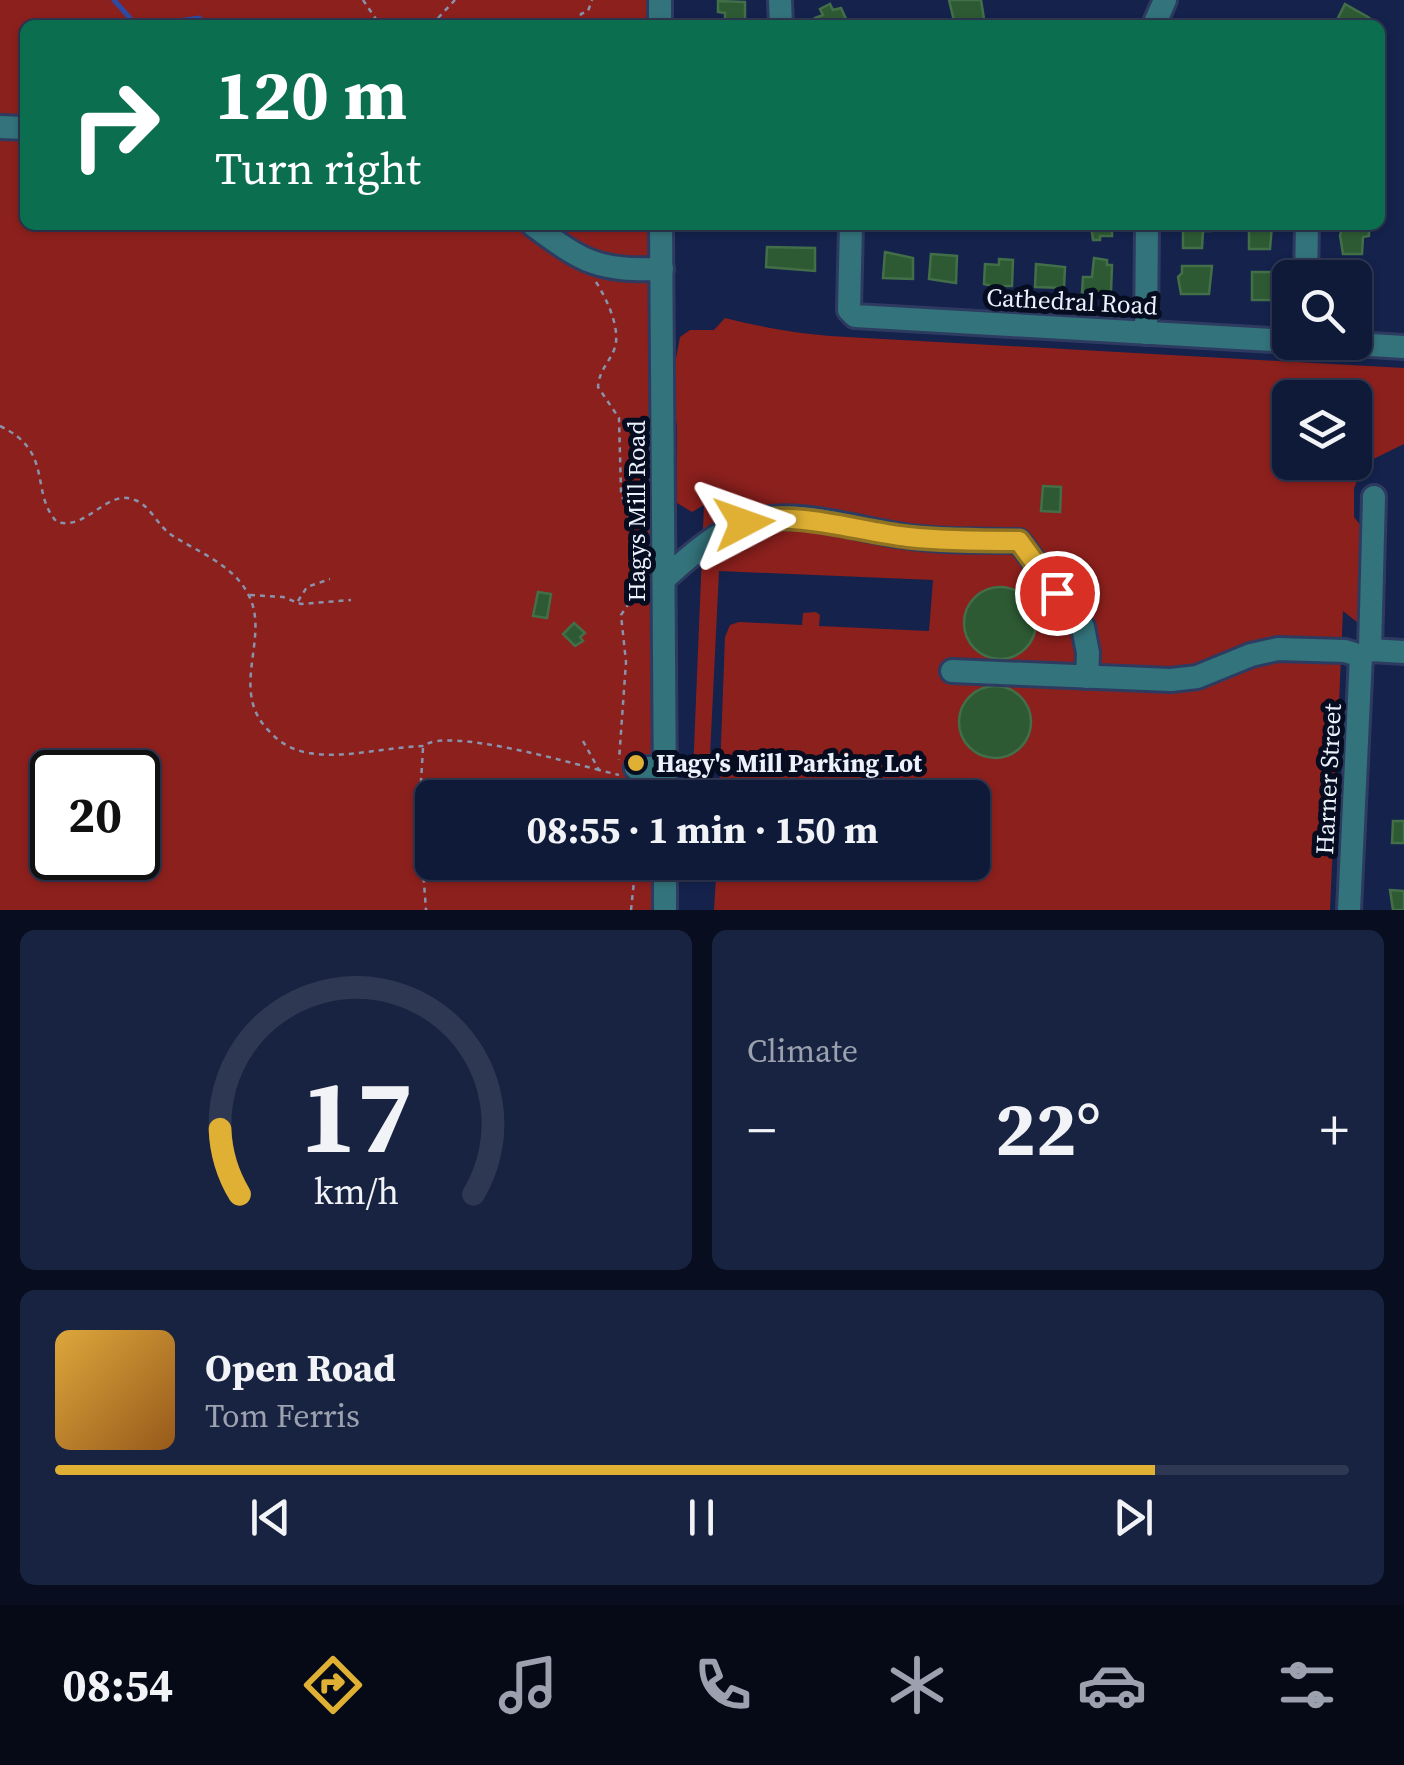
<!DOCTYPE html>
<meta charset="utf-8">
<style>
body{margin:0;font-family:"Source Serif 4",serif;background:#182341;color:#f1f3f6;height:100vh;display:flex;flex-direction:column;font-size:38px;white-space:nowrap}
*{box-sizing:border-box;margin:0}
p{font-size:32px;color:#9ba1ae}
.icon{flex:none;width:55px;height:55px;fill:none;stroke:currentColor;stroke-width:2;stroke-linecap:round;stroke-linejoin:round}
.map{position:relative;height:910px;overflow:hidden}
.panel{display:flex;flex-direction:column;gap:20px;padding:20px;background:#080e1f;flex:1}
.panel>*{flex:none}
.hud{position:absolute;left:20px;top:20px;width:1365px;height:210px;border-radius:15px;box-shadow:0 2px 8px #0004,0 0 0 2px #2f3853;background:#0b6e4f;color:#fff;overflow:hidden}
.buttons{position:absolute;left:1272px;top:260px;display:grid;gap:20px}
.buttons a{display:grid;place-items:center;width:100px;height:100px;border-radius:15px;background:#0f1a39;box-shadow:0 2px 8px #0004,0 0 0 2px #2f3853;font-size:50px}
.speed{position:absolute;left:30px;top:750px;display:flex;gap:20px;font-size:50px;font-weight:700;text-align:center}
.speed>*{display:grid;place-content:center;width:130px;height:130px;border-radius:50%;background:#0f1a39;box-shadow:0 2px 8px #0004,0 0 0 2px #2f3853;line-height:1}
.speed .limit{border:5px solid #111;border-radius:15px;background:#fff;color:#111}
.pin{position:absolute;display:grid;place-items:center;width:85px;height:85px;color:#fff;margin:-42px;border:5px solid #fff;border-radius:50%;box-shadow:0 2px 10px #0007}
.me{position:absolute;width:110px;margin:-55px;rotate:86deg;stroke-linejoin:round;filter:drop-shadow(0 0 8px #0008)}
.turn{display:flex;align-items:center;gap:35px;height:210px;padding:0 30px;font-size:45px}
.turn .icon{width:130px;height:130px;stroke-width:2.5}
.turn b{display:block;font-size:70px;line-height:85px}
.big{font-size:75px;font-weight:700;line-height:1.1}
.panel .widget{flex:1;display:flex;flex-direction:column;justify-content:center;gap:15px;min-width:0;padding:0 35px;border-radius:15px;background:#182341}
.panel .dial{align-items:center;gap:0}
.dial svg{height:260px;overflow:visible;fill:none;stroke:#2f3853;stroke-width:7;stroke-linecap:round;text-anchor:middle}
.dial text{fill:#f1f3f6;stroke:none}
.song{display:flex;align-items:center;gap:30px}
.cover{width:120px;height:120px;border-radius:15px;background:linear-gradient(135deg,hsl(40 70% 55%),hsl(30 70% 35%))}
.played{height:10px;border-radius:5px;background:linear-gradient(90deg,#dfb033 85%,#2f3853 85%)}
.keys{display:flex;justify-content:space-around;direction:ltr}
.heat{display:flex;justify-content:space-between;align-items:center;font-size:55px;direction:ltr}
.panel .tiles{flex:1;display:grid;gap:20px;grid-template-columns:1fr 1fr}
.widget:last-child{grid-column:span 2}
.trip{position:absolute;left:415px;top:780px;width:575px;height:100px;border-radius:15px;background:#0f1a39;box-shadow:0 2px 8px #0004,0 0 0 2px #2f3853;font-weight:700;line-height:100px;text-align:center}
.tab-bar{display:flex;height:160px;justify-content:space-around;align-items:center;background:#060a17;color:#9ba1ae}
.tab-bar .icon{width:70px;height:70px}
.tab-bar .selected{color:#dfb033}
.tab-bar b{font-size:45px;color:#f1f3f6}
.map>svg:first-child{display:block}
.green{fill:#8c201d;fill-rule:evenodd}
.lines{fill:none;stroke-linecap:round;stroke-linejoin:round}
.stream{stroke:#2f4aa2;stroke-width:5}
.building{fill:#2d5a33;stroke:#426f48;stroke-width:2.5}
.minor-casing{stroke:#2e3b61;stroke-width:28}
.path{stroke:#8a93ac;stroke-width:2.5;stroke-dasharray:5 5;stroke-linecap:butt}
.minor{stroke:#33737b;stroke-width:22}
.route-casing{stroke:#917221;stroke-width:25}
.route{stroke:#dfb033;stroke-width:18}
.poi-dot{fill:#dfb033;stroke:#070d20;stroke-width:4}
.labels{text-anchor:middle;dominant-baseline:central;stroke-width:10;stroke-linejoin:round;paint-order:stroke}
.street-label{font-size:25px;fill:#ecf1fc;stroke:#070d20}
.poi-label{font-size:25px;font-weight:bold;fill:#ecf1fc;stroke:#070d20;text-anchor:start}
</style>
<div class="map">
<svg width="1404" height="910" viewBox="0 0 1404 910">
<rect width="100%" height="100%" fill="#14224c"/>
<g class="green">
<path d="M 0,0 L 654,0 L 654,25 L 25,25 L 25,225 L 653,225 L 658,797 L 432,798 L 432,862 L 658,863 L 658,910 L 0,910 ZM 52,772 L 138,772 L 138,858 L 52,858 Z"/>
<path d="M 725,318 C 760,327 794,333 830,336 L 1404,368 L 1404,444 L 1365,463 L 1354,488 L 1354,517 L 1365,531 L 1363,604 L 1357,622 L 1343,611 L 1330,910 L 714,910 L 717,863 L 972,862 L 972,798 L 719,797 L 725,637 L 730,625 L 739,622 L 802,625 L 803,613 L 816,612 L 820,615 L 819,626 L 929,631 L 933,580 L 719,571 L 708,797 L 692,797 L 704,505 L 692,512 L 677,503 L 677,428 L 672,379 L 680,337 L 690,330 L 714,330 ZM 1290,398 L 1355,398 L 1355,462 L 1290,462 Z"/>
</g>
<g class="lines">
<g class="stream">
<path d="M 114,0 L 136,25"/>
<path d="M 150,25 L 199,18 L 209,25"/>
</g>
</g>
<g class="building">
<path d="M 949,0 L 981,0 L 984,19 L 968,21 L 968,25 L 955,25 Z"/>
<path d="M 718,1 L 745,2 L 745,25 L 725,25 L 725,13 L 718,12 Z"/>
<path d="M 830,4 L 833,10 L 841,8 L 848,23 L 818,25 L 815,18 L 823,15 L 820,9 Z"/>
<path d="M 1345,4 L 1368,17 L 1378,25 L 1342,25 L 1336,22 Z"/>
<path d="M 1091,225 L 1115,225 L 1115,228 L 1112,228 L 1112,236 L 1100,236 L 1100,240 L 1093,240 Z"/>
<path d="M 1183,225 L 1212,225 L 1211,231 L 1203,231 L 1202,248 L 1183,248 Z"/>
<path d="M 1249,225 L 1272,225 L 1270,249 L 1249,249 Z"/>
<path d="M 1343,226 L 1369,229 L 1369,236 L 1363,237 L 1362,254 L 1343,254 L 1340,235 Z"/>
<path d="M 767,247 L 815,248 L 815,271 L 766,267 Z"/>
<path d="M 885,252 L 913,258 L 913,279 L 883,278 Z"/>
<path d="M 931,254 L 957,256 L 956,283 L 929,279 Z"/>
<path d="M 1094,258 L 1107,260 L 1107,265 L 1112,265 L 1111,292 L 1082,293 L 1083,277 L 1092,277 Z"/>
<path d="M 999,259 L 1013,260 L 1012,286 L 1003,286 L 1003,289 L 984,284 L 985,264 L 999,265 Z"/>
<path d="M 1036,264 L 1065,267 L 1064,288 L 1035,287 Z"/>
<path d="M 1182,266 L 1212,266 L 1209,294 L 1181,294 L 1178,277 L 1182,273 Z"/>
<path d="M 1351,267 L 1358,267 L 1358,276 L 1370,276 L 1370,287 L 1362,287 L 1362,304 L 1355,304 L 1355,278 L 1342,278 L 1351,276 Z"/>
<rect x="1252" y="272" width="20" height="28"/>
<path d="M 1043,486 L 1061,487 L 1060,512 L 1041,511 Z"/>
<circle cx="1000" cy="623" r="36"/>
<path d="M 538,592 L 551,594 L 547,618 L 533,616 Z"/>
<path d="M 574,623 L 585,633 L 580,637 L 583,641 L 575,646 L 563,634 Z"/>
<circle cx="995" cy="722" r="36"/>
<path d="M 1393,821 L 1404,821 L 1404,843 L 1392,843 Z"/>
<path d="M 1390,890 L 1404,891 L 1404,910 L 1393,910 Z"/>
</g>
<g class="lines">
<defs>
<g id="minor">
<path d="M 780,0 L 781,25"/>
<path d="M 660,25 L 660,0"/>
<path d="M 1154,25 L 1165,0"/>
<path d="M 0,127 L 25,128"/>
<path d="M 533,225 C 584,263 598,271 662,269"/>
<path d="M 661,225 L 665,798"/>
<path d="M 851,225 L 849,310 L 855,316 L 1290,341"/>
<path d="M 1306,278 L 1307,225"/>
<path d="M 1146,333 L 1147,225"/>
<path d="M 1322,342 L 1404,347"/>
<path d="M 664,579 C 688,558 714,533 745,523 C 795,507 854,529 904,536 C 942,542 981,540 1019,541 L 1083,627 L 1088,653 L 1087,677"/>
<path d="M 1370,650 L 1374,497"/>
<path d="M 952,671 L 1171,680 L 1197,677 L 1251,655 L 1278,649 L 1345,651 L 1361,656"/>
<path d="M 636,768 L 665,768"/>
<path d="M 665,862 L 665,910"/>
<path d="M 1349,910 L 1361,656 L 1370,650 L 1404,652"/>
</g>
</defs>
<use href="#minor" class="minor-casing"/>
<g class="path">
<path d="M 363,0 L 380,25"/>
<path d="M 438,18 L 455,0"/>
<path d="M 416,25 L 437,19 L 452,25"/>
<path d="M 577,25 L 581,14 L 588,11 L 592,0"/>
<path d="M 596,282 C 607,299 622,331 614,350 C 608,364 599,371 598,387 L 619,418 L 621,492 L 635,541 L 639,582 L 636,593 L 621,615 L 626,662 L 619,760"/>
<path d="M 0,426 C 55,452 29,492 57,522 C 87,531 107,488 135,500 C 151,506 158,527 173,536 C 200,553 236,566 250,598 C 269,640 229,691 269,731 C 280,743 292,750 309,753 C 345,759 386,747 424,746 C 445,727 568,762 599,770"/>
<path d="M 250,595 L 283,597 L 301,604 L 351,600"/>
<path d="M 298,601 L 307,587 L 330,579"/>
<path d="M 583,741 L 599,770 L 619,775"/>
<path d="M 423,748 L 419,815 L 426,910"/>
<path d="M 621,783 L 624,798"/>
<path d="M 631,910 L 634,881 L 631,862"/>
</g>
<use href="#minor" class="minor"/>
</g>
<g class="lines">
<defs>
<path id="route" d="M 744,523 C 799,510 854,531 908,537 C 945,541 982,541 1019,541 L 1057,593"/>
</defs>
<use href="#route" class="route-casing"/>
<use href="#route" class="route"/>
</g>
<circle class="poi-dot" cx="636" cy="763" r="10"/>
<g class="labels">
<g class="street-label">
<text transform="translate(1072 301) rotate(3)">Cathedral Road</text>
<text transform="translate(636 511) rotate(-90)">Hagys Mill Road</text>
<text transform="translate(1328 779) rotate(-87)">Harner Street</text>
</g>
<g class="poi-label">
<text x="656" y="763">Hagy's Mill Parking Lot</text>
</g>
</g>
</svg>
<div class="buttons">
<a><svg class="icon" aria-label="search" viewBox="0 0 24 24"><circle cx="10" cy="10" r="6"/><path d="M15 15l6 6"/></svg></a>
<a><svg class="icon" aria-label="layers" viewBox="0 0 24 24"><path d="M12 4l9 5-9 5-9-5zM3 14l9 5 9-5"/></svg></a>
</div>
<div class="speed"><div class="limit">20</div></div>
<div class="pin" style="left:1057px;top:593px;background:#d93025"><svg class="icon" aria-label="arrive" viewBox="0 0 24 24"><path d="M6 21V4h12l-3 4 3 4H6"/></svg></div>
<svg class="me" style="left:744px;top:523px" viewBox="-20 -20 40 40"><path d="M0-17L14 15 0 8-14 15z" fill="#dfb033" stroke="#fff" stroke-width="4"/></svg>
<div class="trip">08:55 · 1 min · 150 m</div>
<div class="hud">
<div class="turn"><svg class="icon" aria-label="right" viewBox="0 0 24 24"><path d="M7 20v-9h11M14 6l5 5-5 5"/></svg><div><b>120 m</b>Turn right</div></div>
</div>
</div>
<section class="panel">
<div class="tiles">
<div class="widget dial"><svg viewBox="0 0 100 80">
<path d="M14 69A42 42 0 1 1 86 69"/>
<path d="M14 69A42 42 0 0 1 8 49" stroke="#dfb033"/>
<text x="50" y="56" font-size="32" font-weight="700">17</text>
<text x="50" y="72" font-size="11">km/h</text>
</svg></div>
<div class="widget"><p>Climate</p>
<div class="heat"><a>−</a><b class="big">22°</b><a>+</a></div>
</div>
<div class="widget">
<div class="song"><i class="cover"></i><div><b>Open Road</b><p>Tom Ferris</p></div></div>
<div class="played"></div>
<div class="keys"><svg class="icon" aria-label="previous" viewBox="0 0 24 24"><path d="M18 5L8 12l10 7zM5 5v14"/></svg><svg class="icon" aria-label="pause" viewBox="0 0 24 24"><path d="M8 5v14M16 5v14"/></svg><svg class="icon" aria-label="next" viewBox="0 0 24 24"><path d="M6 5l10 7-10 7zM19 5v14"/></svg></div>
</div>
</div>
</section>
<nav class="tab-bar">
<b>08:54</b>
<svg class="icon selected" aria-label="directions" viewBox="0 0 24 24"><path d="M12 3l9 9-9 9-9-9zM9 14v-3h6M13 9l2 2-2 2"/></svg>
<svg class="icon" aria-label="music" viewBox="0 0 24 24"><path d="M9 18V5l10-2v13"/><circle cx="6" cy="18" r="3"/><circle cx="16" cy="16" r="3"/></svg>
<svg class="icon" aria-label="phone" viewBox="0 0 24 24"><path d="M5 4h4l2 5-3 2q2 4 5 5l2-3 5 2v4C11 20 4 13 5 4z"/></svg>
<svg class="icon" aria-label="climate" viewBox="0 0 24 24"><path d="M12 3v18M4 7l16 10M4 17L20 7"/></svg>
<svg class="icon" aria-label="car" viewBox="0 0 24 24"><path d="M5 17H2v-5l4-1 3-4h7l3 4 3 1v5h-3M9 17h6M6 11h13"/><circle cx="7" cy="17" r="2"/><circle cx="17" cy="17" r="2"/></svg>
<svg class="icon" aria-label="filters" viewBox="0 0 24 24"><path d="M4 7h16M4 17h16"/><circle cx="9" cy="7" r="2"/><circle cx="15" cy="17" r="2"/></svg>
</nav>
